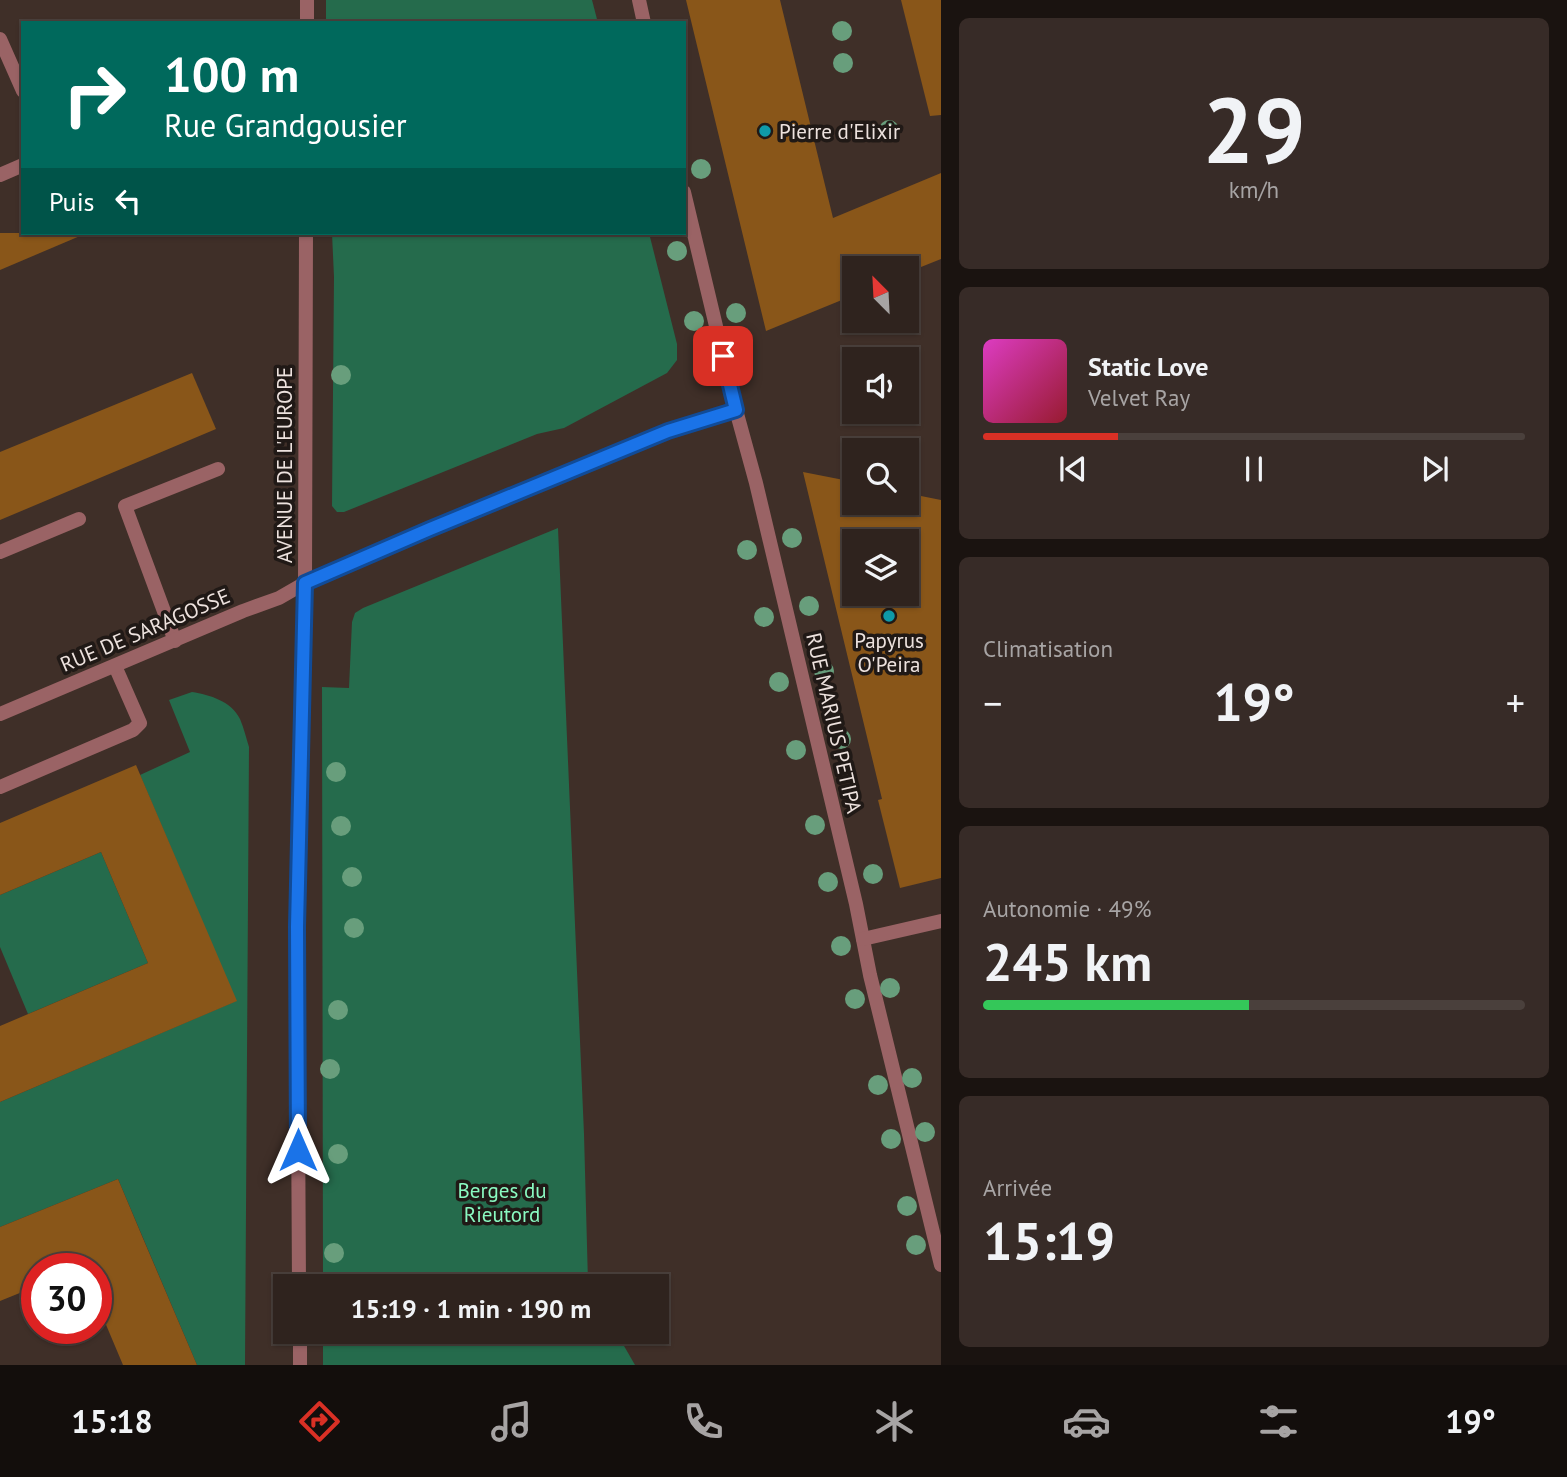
<!DOCTYPE html>
<html lang="fr">
<meta charset="utf-8">
<style>
body{margin:0;font-family:"PT Sans",sans-serif;background:#372b27;color:#f1f3f6;height:100vh;display:flex;flex-direction:column;font-size:26px;white-space:nowrap}
*{box-sizing:border-box;margin:0}
p{font-size:23px;color:#a7a4a4}
.icon{flex:none;width:38px;height:38px;fill:none;stroke:currentColor;stroke-width:2;stroke-linecap:round;stroke-linejoin:round}
.map{position:relative;flex:1;overflow:hidden}
.side{display:flex;flex-direction:column;gap:18px;padding:18px;background:#1a1310;width:626px}
.side>*{flex:none}
.guide{position:absolute;left:21px;top:21px;width:665px;height:214px;border-radius:0px;box-shadow:0 2px 5px #0004,0 0 0 2px #4a403c;background:#00695c;color:#fff;overflow:hidden}
.needle{width:46px;rotate:336deg}
.fabs{position:absolute;left:842px;top:256px;display:grid;gap:14px}
.fabs a{display:grid;place-items:center;width:77px;height:77px;border-radius:0px;background:#2f231e;box-shadow:0 2px 5px #0004,0 0 0 2px #4a403c;font-size:35px}
.speed{position:absolute;left:21px;top:1253px;display:flex;gap:14px;font-size:35px;font-weight:700;text-align:center}
.speed>*{display:grid;place-content:center;width:91px;height:91px;border-radius:50%;background:#2f231e;box-shadow:0 2px 5px #0004,0 0 0 2px #4a403c;line-height:1}
.speed .limit{border:10px solid #d22;background:#fff;color:#111}
.pin{position:absolute;display:grid;place-items:center;width:60px;height:60px;color:#fff;margin:-30px;border-radius:14px;box-shadow:0 4px 10px #0006}
.me{position:absolute;width:77px;margin:-38px;rotate:0deg;stroke-linejoin:round;filter:drop-shadow(0 0 5px #0008)}
.turn{display:flex;align-items:center;gap:24px;height:147px;padding:0 28px;font-size:32px}
.turn .icon{width:91px;height:91px;stroke-width:2.5}
.turn b{display:block;font-size:49px;line-height:60px}
.then{display:flex;align-items:center;height:66px;padding:0 28px;background:#0003;gap:14px;font-size:26px}
.big{font-size:52px;font-weight:600;line-height:1.1}
.side .widget{flex:1;display:flex;flex-direction:column;justify-content:center;gap:10px;min-width:0;padding:0 24px;border-radius:10px;background:#372b27}
.side .dial{align-items:center;gap:0}
.dial b{font-size:91px;line-height:1}
.song{display:flex;align-items:center;gap:21px}
.cover{width:84px;height:84px;border-radius:10px;background:linear-gradient(135deg,hsl(310 70% 55%),hsl(350 70% 35%))}
.played{height:7px;border-radius:4px;background:linear-gradient(90deg,#d93025 25%,#4a403c 25%)}
.keys{display:flex;justify-content:space-around;direction:ltr}
.heat{display:flex;justify-content:space-between;align-items:center;font-size:38px;direction:ltr}
.charge{height:10px;border-radius:5px;background:linear-gradient(90deg,#34c759 49%,#4a403c 0)}
.trip{position:absolute;left:273px;top:1274px;width:396px;height:70px;border-radius:0px;background:#2f231e;box-shadow:0 2px 5px #0004,0 0 0 2px #4a403c;font-weight:600;line-height:70px;text-align:center}
.tab-bar{display:flex;height:112px;justify-content:space-around;align-items:center;background:#130e0c;color:#a7a4a4}
.tab-bar .icon{width:49px;height:49px}
.tab-bar .active{color:#d93025}
.tab-bar b{font-size:32px;color:#f1f3f6}
main{display:flex;flex:1;min-height:0}
.map>svg:first-child{display:block}
.green{fill:#256b4c}
.building{fill:#895619;fill-rule:evenodd}
.lines{fill:none;stroke-linecap:round;stroke-linejoin:round}
.lane{stroke:#9a6365;stroke-width:14}
.street{stroke:#9a6365;stroke-width:14}
.tree{fill:#689e7c}
.route-casing{stroke:#114b97;stroke-width:18}
.route{stroke:#1a73e8;stroke-width:12}
.culture-dot{fill:#0f9aa8;stroke:#201916;stroke-width:2.5}
.labels{text-anchor:middle;dominant-baseline:central;stroke-width:7;stroke-linejoin:round;paint-order:stroke}
.poi-label{font-size:21px;fill:#ede2de;stroke:#201916;text-anchor:start}
.street-label{font-size:21px;fill:#ede2de;stroke:#201916}
.park-label{font-size:21px;fill:#8af9c1;stroke:#201916}
</style>
<main>
<div class="map">
<svg width="941" height="1365" viewBox="0 0 941 1365">
<rect width="100%" height="100%" fill="#3f2f28"/>
<g class="green">
<path d="M 326,0 L 592,0 L 598,23 L 326,23 Z"/>
<path d="M 332,233 L 649,233 L 677,344 L 677,360 L 667,373 L 564,428 L 537,434 L 344,512 L 337,512 L 332,506 L 334,277 Z"/>
<path d="M 558,528 L 584,1134 L 588,1282 L 590,1286 L 323,1286 L 322,687 L 349,688 L 352,622 L 355,613 L 363,608 Z"/>
<path d="M 192,692 C 210,695 231,701 240,719 C 244,728 246,738 249,747 L 245,1365 L 197,1365 L 118,1179 L 0,1227 L 0,1102 L 236,1001 L 140,775 L 190,752 L 169,700 Z"/>
<path d="M 101,852 L 148,963 L 28,1014 L 0,947 L 0,895 Z"/>
<path d="M 323,1332 L 616,1332 L 635,1365 L 323,1365 Z"/>
</g>
<g class="building">
<path d="M 686,0 L 780,0 L 833,218 L 941,173 L 941,259 L 906,273 L 906,268 L 854,268 L 854,295 L 766,331 Z"/>
<path d="M 901,0 L 941,0 L 941,115 L 930,116 Z"/>
<path d="M 0,233 L 87,233 L 0,270 Z"/>
<path d="M 192,373 L 216,429 L 0,520 L 0,452 Z"/>
<path d="M 803,472 L 854,482 L 854,502 L 906,502 L 906,493 L 941,500 L 941,878 L 900,888 L 878,800 L 882,799 ZM 854,541 L 906,541 L 906,593 L 854,593 Z"/>
<path d="M 136,765 L 237,1001 L 0,1102 L 0,1026 L 148,963 L 101,852 L 0,895 L 0,823 Z"/>
<path d="M 118,1179 L 142,1236 L 197,1365 L 123,1365 L 96,1301 L 96,1269 L 37,1269 L 37,1286 L 0,1301 L 0,1227 Z"/>
</g>
<g class="lines">
<g class="lane">
<path d="M 0,39 L 23,91"/>
<path d="M 0,175 L 23,165"/>
<path d="M 0,552 L 79,519"/>
<path d="M 175,641 L 125,506 L 218,469"/>
<path d="M 0,787 L 133,730 L 140,723 L 115,666"/>
</g>
<g class="street">
<path d="M 639,0 L 644,23"/>
<path d="M 307,23 L 307,0"/>
<path d="M 684,192 L 736,410 L 756,483 L 856,904 L 870,975 L 941,1265"/>
<path d="M 0,714 L 243,611 L 279,598 L 305,583 L 430,529 L 668,431 L 736,410"/>
<path d="M 863,939 L 941,921"/>
<path d="M 299,1286 L 297,927 L 305,583 L 306,233"/>
<path d="M 300,1332 L 300,1365"/>
</g>
</g>
<g class="tree">
<circle cx="842" cy="31" r="10"/>
<circle cx="843" cy="63" r="10"/>
<circle cx="889" cy="130" r="10"/>
<circle cx="701" cy="169" r="10"/>
<circle cx="677" cy="251" r="10"/>
<circle cx="736" cy="313" r="10"/>
<circle cx="694" cy="321" r="10"/>
<circle cx="341" cy="375" r="10"/>
<circle cx="792" cy="538" r="10"/>
<circle cx="747" cy="550" r="10"/>
<circle cx="809" cy="606" r="10"/>
<circle cx="764" cy="617" r="10"/>
<circle cx="824" cy="671" r="10"/>
<circle cx="779" cy="682" r="10"/>
<circle cx="841" cy="739" r="10"/>
<circle cx="796" cy="750" r="10"/>
<circle cx="336" cy="772" r="10"/>
<circle cx="815" cy="825" r="10"/>
<circle cx="341" cy="826" r="10"/>
<circle cx="873" cy="874" r="10"/>
<circle cx="352" cy="877" r="10"/>
<circle cx="828" cy="882" r="10"/>
<circle cx="354" cy="928" r="10"/>
<circle cx="841" cy="946" r="10"/>
<circle cx="890" cy="988" r="10"/>
<circle cx="855" cy="999" r="10"/>
<circle cx="338" cy="1010" r="10"/>
<circle cx="330" cy="1069" r="10"/>
<circle cx="912" cy="1078" r="10"/>
<circle cx="878" cy="1085" r="10"/>
<circle cx="925" cy="1132" r="10"/>
<circle cx="891" cy="1139" r="10"/>
<circle cx="338" cy="1154" r="10"/>
<circle cx="907" cy="1206" r="10"/>
<circle cx="916" cy="1245" r="10"/>
<circle cx="334" cy="1253" r="10"/>
</g>
<g class="lines">
<defs>
<path id="route" d="M 298,1150 L 297,927 L 305,583 L 430,529 L 668,431 L 736,410 L 723,356"/>
</defs>
<use href="#route" class="route-casing"/>
<use href="#route" class="route"/>
</g>
<g class="culture-dot">
<circle cx="765" cy="131" r="7"/>
<circle cx="889" cy="616" r="7"/>
</g>
<g class="labels">
<g class="poi-label">
<text x="779" y="131">Pierre d'Elixir</text>
<text x="889" y="640" text-anchor="middle">Papyrus<tspan x="889" dy="24">O'Peira</tspan></text>
</g>
<g class="street-label">
<text transform="translate(284 465) rotate(-90)">AVENUE DE L'EUROPE</text>
<text transform="translate(145 630) rotate(-23)">RUE DE SARAGOSSE</text>
<text transform="translate(834 723) rotate(77)">RUE MARIUS PETIPA</text>
</g>
<g class="park-label">
<text x="502" y="1190">Berges du<tspan x="502" dy="24">Rieutord</tspan></text>
</g>
</g>
</svg>
<div class="fabs">
<a><svg class="needle" viewBox="-14 -14 28 28"><path d="M0-13l5 13h-10z" fill="#e53935"/><path d="M0 13l5-13h-10z" fill="#a7a4a4"/></svg></a>
<a><svg class="icon" aria-label="sound" viewBox="0 0 24 24"><path d="M4 9h4l5-4v14l-5-4H4zM17 9q2 3 0 6"/></svg></a>
<a><svg class="icon" aria-label="search" viewBox="0 0 24 24"><circle cx="10" cy="10" r="6"/><path d="M15 15l6 6"/></svg></a>
<a><svg class="icon" aria-label="layers" viewBox="0 0 24 24"><path d="M12 4l9 5-9 5-9-5zM3 14l9 5 9-5"/></svg></a>
</div>
<div class="speed"><div class="limit">30</div></div>
<div class="pin" style="left:723px;top:356px;background:#d93025"><svg class="icon" aria-label="arrive" viewBox="0 0 24 24"><path d="M6 21V4h12l-3 4 3 4H6"/></svg></div>
<svg class="me" style="left:298px;top:1150px" viewBox="-20 -20 40 40"><path d="M0-17L14 15 0 8-14 15z" fill="#1a73e8" stroke="#fff" stroke-width="4"/></svg>
<div class="trip">15:19 · 1 min · 190 m</div>
<div class="guide">
<div class="turn"><svg class="icon" aria-label="right" viewBox="0 0 24 24"><path d="M7 20v-9h11M14 6l5 5-5 5"/></svg><div><b>100 m</b>Rue Grandgousier</div></div>
<div class="then">Puis<svg class="icon" aria-label="left" viewBox="0 0 24 24"><path d="M17 20v-9H6M10 6l-5 5 5 5"/></svg></div>
</div>
</div>
<section class="side">
<div class="widget dial"><b>29</b><p>km/h</p></div>
<div class="widget">
<div class="song"><i class="cover"></i><div><b>Static Love</b><p>Velvet Ray</p></div></div>
<div class="played"></div>
<div class="keys"><svg class="icon" aria-label="previous" viewBox="0 0 24 24"><path d="M18 5L8 12l10 7zM5 5v14"/></svg><svg class="icon" aria-label="pause" viewBox="0 0 24 24"><path d="M8 5v14M16 5v14"/></svg><svg class="icon" aria-label="next" viewBox="0 0 24 24"><path d="M6 5l10 7-10 7zM19 5v14"/></svg></div>
</div>
<div class="widget"><p>Climatisation</p>
<div class="heat"><a>−</a><b class="big">19°</b><a>+</a></div>
</div>
<div class="widget"><p>Autonomie · 49%</p><b class="big">245 km</b><div class="charge"></div></div>
<div class="widget"><p>Arrivée</p><b class="big">15:19</b></div>
</section>
</main>
<nav class="tab-bar">
<b>15:18</b>
<svg class="icon active" aria-label="directions" viewBox="0 0 24 24"><path d="M12 3l9 9-9 9-9-9zM9 14v-3h6M13 9l2 2-2 2"/></svg>
<svg class="icon" aria-label="music" viewBox="0 0 24 24"><path d="M9 18V5l10-2v13"/><circle cx="6" cy="18" r="3"/><circle cx="16" cy="16" r="3"/></svg>
<svg class="icon" aria-label="phone" viewBox="0 0 24 24"><path d="M5 4h4l2 5-3 2q2 4 5 5l2-3 5 2v4C11 20 4 13 5 4z"/></svg>
<svg class="icon" aria-label="climate" viewBox="0 0 24 24"><path d="M12 3v18M4 7l16 10M4 17L20 7"/></svg>
<svg class="icon" aria-label="car" viewBox="0 0 24 24"><path d="M5 17H2v-5l4-1 3-4h7l3 4 3 1v5h-3M9 17h6M6 11h13"/><circle cx="7" cy="17" r="2"/><circle cx="17" cy="17" r="2"/></svg>
<svg class="icon" aria-label="filters" viewBox="0 0 24 24"><path d="M4 7h16M4 17h16"/><circle cx="9" cy="7" r="2"/><circle cx="15" cy="17" r="2"/></svg>
<b>19°</b>
</nav>
